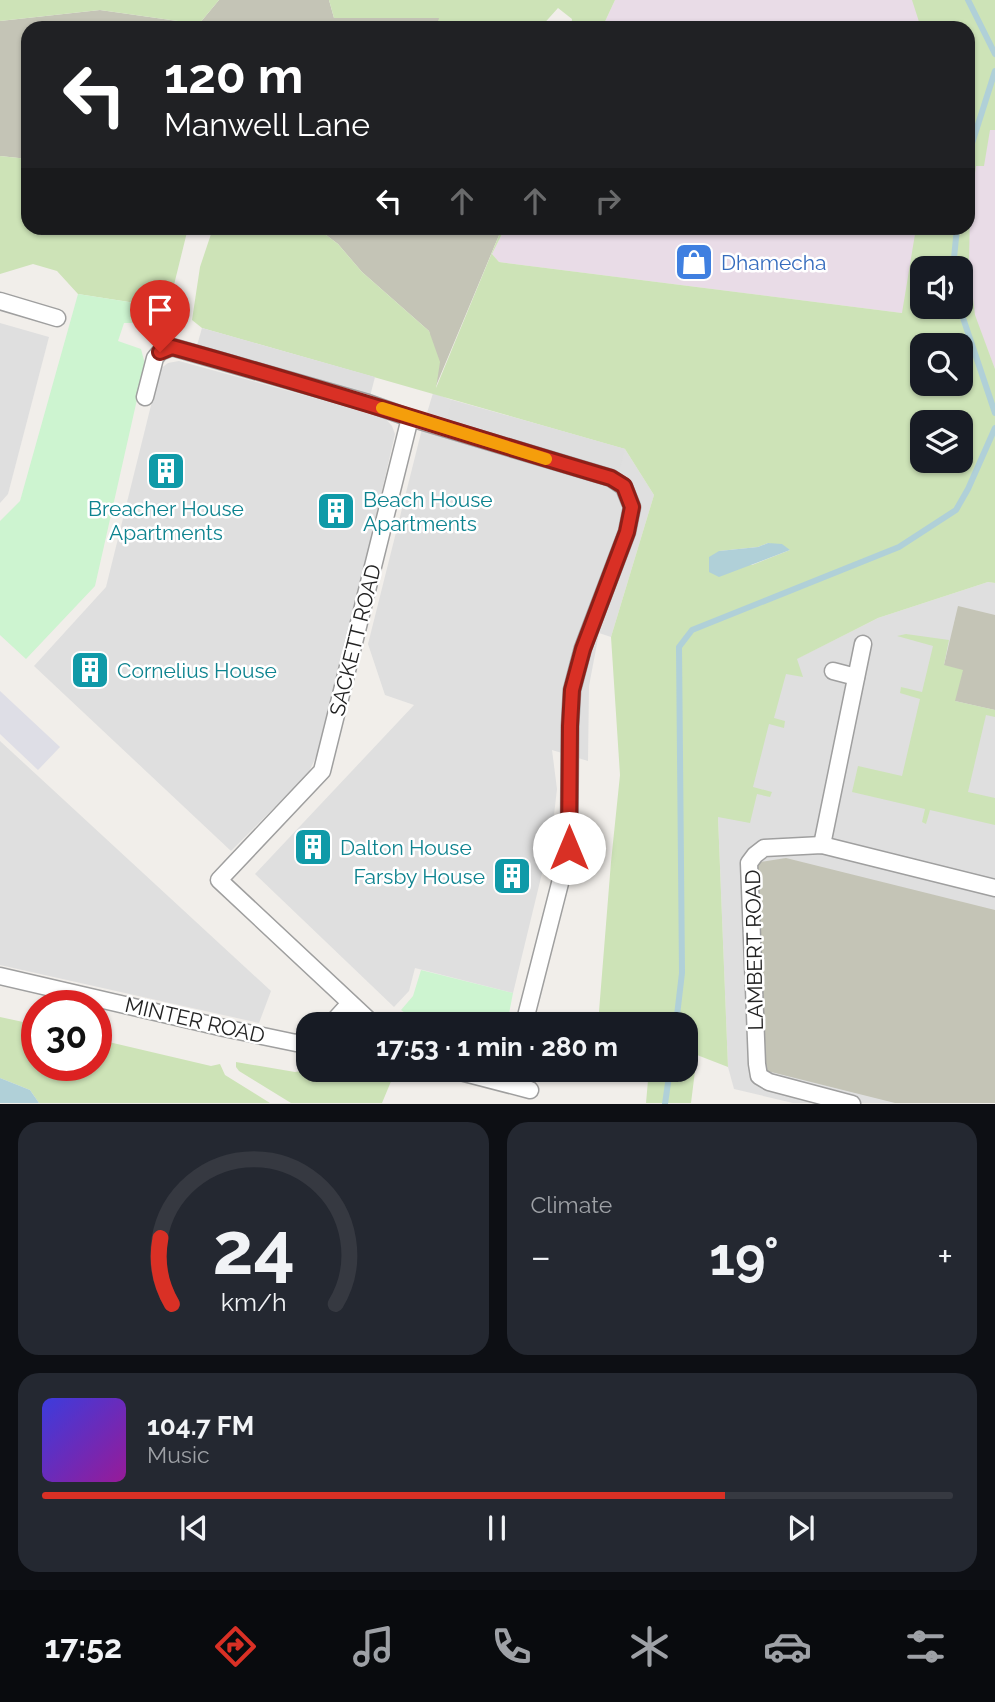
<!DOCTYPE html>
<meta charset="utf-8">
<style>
body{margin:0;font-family:Raleway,sans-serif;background:#242831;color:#f1f3f6;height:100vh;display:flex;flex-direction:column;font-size:26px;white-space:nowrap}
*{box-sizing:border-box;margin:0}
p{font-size:23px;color:#9ea1a6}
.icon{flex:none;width:38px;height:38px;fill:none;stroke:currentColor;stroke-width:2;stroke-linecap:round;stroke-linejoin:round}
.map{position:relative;height:1104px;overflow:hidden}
.drawer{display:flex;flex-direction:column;gap:18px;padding:18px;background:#0d0f14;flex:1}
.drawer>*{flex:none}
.banner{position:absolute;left:21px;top:21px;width:954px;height:214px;border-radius:21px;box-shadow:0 2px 5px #0004;background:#202124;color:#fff;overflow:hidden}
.tools{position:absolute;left:910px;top:256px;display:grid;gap:14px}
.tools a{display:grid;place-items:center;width:63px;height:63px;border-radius:14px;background:#171b24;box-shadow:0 2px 5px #0004;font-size:35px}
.speed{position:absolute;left:21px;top:990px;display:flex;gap:14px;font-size:35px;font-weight:700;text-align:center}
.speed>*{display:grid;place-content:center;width:91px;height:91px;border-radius:50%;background:#171b24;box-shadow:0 2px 5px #0004;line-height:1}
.speed .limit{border:10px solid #d22;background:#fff;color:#111}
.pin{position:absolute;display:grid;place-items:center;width:60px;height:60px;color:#fff;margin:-72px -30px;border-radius:50% 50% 50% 0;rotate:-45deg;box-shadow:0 0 7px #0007}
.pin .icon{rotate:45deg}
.me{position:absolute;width:77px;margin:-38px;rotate:0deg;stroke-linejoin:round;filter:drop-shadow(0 0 5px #0008)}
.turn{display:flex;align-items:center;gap:24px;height:147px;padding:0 28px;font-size:32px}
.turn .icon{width:91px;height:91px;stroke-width:2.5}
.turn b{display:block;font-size:49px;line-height:60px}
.lanes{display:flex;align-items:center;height:66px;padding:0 28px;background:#0003;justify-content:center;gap:35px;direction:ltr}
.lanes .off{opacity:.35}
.big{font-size:52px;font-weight:700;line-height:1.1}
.drawer .tile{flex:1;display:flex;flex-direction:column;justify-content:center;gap:10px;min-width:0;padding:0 24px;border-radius:21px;background:#242831}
.drawer .dial{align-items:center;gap:0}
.dial svg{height:182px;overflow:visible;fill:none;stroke:#363941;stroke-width:7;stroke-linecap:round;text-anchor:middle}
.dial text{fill:#f1f3f6;stroke:none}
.song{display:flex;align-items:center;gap:21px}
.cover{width:84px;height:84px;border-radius:10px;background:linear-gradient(135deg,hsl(240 70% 55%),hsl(300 70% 35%))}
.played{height:7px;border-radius:4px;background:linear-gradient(90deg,#d93025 75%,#363941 75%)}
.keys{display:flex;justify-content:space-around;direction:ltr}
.heat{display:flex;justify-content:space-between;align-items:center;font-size:38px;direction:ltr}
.drawer .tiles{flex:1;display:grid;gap:18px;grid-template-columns:1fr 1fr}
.tile:last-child{grid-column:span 2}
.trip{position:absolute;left:296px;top:1012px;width:402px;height:70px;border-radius:21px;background:#171b24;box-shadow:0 2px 5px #0004;font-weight:700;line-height:70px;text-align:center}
.tab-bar{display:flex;height:112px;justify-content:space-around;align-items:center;background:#090b0e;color:#9ea1a6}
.tab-bar .icon{width:49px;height:49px}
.tab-bar .selected{color:#d93025}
.tab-bar b{font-size:32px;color:#f1f3f6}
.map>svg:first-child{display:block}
.residential{fill:#dfdfdf}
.industrial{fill:#e9dce7;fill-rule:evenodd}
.construction{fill:#c4c4b6}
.grass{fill:#cde3b7;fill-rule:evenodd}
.park{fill:#cdf4d0}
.parking{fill:#dedede}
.plaza{fill:#dedee6}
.water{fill:#b0d0d8}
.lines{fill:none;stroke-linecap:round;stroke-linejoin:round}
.stream{stroke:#b0d0d8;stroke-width:6}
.street-casing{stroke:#9f9f9f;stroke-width:19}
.street{stroke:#fff;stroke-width:16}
.route-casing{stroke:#8d1f18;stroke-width:18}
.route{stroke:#d93025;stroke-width:12}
.slow{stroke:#f59e0b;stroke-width:12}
.labels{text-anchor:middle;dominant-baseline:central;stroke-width:5;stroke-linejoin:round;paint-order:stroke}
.shop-label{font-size:21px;fill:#366cbe;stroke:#fff;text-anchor:start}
.culture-label{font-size:21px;fill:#0d838f;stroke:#fff;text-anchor:start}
.street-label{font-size:21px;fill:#222;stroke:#fff}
</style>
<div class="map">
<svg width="995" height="1104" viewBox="0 0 995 1104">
<rect width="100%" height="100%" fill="#f1eeea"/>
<g class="residential">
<path d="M 0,323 L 49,337 L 8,494 L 0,503 Z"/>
<path d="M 179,361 L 384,417 L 392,426 L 395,434 L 326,735 L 308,774 L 231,851 L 34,666 L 106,587 L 160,369 L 168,363 Z"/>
<path d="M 433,393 L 452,400 L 625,449 L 654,495 L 611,637 L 599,633 L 589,686 L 588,761 L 552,750 L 557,789 L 552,832 L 513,993 L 415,968 L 409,991 L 394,1007 L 255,874 L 414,705 L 385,695 L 368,644 L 421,433 Z"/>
<path d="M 988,582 L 995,583 L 995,1103 L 793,1103 L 734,1089 L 728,1067 L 718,817 L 725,699 L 796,659 L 878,618 Z"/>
<path d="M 0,741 L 271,991 L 259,1023 L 0,965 Z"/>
</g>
<path class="industrial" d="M 615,0 L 995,0 L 995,369 L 974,315 L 902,313 L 499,262 L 492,254 L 505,228 L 968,228 L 968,28 L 602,28 ZM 922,268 L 961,268 L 961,306 L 922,306 Z"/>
<g class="construction">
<path d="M 219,0 L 329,0 L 334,18 L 440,18 L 436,28 L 28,28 L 28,159 L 0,156 L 0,21 L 100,10 L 199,24 Z"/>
<path d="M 317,228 L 502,228 L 433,393 L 438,373 L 429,331 L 362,272 L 338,244 Z"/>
<path d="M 958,606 L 995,615 L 995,710 L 955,701 L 944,665 Z"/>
<path d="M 786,858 L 995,910 L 995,1103 L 895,1103 L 763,1070 L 755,863 Z"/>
</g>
<g class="grass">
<path d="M 0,0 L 219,0 L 199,24 L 100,10 L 0,21 Z"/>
<path d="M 329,0 L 615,0 L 602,28 L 571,28 L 572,19 L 558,8 L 540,28 L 436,28 L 439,18 L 334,18 Z"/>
<path d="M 912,0 L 995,0 L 995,130 L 990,130 L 984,166 L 976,166 L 970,211 L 969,264 L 975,315 L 995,369 L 995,583 L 988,582 L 878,618 L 797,659 L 803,677 L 786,674 L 774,718 L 785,721 L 784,728 L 769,724 L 753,787 L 772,792 L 770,797 L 757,794 L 750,823 L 718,817 L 728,1067 L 697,1055 L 691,1103 L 646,1103 L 649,1069 L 686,1069 L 686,1024 L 598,1024 L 611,862 L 620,775 L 611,637 L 654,495 L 625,449 L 202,328 L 192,320 L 200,267 L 213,228 L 317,228 L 338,244 L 362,272 L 429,331 L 440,362 L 436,388 L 502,228 L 505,228 L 492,254 L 499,262 L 902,313 L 916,228 L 968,228 L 968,28 L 921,28 ZM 922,268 L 961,268 L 961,306 L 922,306 ZM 922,345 L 961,345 L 961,383 L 922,383 ZM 922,422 L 961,422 L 961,460 L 922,460 ZM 768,543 L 790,550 L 752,565 L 719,551 L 758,547 Z"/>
<path d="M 0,156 L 28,159 L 28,228 L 188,228 L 172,293 L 161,307 L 78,294 L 57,271 L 33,264 L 0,274 Z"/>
<path d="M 906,634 L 949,640 L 944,665 L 963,670 L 955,701 L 995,710 L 995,717 L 986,715 L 968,792 L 995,798 L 995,825 L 930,810 L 926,824 L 922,822 L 925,809 L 852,792 L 858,766 L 902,776 L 920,699 L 900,693 L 901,687 L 922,692 L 933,646 L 897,636 Z"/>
<path d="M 0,1017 L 37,1025 L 37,1066 L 96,1066 L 96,1039 L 211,1066 L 220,1064 L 225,1075 L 270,1103 L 39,1103 L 30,1090 L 0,1078 Z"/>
<path d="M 236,1062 L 295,1072 L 313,1069 L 376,1069 L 392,1079 L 382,1103 L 291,1103 L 239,1071 L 236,1067 Z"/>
</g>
<g class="park">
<path d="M 78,294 L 161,307 L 135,323 L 124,323 L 118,341 L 141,349 L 145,364 L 95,586 L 26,659 L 0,635 L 0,521 L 20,501 Z"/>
<path d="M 421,970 L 513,993 L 507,1024 L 421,1024 L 401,1010 L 413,996 Z"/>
</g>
<g class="parking">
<path d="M 202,328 L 375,377 L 368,404 L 194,356 Z"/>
<path d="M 452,400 L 625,449 L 618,476 L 444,427 Z"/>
</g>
<path class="plaza" d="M 0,691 L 60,747 L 38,770 L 0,734 Z"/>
<g class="water">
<path d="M 768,543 L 782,544 L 790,550 L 719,577 L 709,572 L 709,557 L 719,551 L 758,547 Z"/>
<path d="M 0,1078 L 30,1090 L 39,1103 L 0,1103 Z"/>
</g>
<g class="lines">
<g class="stream">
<path d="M 968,0 L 995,54"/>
<path d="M 968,156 L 995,71"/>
<path d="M 953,268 L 957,228"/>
<path d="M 959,306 L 995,413"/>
<path d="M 676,1024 L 682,973 L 679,647 L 692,630 L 899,547 L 956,510 L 968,489 L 995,428"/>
<path d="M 665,1104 L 670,1069"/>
</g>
<defs>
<g id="street">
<path d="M 0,301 L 57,318"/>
<path d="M 145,397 L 155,358 L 160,352 L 172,347 L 368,403 L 410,418 L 322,771 L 219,880 L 373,1024"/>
<path d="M 410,418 L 611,478 L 624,487 L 632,507 L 627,532 L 583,648 L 572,690 L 570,726 L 569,848 L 524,1024"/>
<path d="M 833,671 L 856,677"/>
<path d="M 822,845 L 863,644"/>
<path d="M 0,976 L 224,1028 L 296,1043 L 308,1040"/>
<path d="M 331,1024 L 350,1003"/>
<path d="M 449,1069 L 530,1090"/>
<path d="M 852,1104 L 769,1082 L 759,1076 L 757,1064 L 749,863 L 755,855 L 764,848 L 822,845 L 995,888"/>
</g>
</defs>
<use href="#street" class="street-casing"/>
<use href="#street" class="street"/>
</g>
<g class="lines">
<defs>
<path id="route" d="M 160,352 L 172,347 C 319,387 465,435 611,478 L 624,486 L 632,507 L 627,532 L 583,649 L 572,690 L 570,726 L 569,848"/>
</defs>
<use href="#route" class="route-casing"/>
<use href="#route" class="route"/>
<path class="slow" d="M 382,408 L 546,459"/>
</g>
<defs>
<symbol id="shop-square" viewBox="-11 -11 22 22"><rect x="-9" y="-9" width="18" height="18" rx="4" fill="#3f7fe0" stroke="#fff"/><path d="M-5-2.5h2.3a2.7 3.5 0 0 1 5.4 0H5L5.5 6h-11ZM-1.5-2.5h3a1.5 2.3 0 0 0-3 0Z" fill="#fff"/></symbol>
<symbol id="building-square" viewBox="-11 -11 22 22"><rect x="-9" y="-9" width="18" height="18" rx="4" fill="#0f9aa8" stroke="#fff"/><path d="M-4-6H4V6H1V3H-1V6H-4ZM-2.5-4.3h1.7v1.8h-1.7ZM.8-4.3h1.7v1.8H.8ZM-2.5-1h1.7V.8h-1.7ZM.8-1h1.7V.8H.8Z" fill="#fff"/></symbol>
</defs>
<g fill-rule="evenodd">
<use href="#shop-square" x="672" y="240" width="44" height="44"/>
<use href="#building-square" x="144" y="449" width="44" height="44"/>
<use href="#building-square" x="314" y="489" width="44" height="44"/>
<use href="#building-square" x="68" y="648" width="44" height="44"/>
<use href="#building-square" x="291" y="825" width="44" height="44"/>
<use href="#building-square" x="490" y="854" width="44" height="44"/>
</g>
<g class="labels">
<g class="shop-label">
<text x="721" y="262">Dhamecha</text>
</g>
<g class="culture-label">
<text x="363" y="499">Beach House<tspan x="363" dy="24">Apartments</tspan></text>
<text x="166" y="508" text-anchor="middle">Breacher House<tspan x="166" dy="24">Apartments</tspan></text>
<text x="117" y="670">Cornelius House</text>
<text x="340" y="847">Dalton House</text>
<text x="485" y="876" text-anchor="end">Farsby House</text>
</g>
<g class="street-label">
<text transform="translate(355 640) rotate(-76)">SACKETT ROAD</text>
<text transform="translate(754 950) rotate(-91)">LAMBERT ROAD</text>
<text transform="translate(195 1020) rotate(13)">MINTER ROAD</text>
</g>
</g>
</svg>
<div class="tools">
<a><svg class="icon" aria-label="sound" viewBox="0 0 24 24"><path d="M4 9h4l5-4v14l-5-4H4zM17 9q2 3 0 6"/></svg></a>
<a><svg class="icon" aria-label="search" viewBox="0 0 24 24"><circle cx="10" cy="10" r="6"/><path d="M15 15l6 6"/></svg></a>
<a><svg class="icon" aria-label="layers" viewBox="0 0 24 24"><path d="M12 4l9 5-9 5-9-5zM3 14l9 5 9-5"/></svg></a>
</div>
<div class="speed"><div class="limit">30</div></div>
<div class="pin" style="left:160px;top:352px;background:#d93025"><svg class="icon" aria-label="arrive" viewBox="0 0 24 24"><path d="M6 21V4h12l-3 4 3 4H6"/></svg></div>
<svg class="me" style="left:569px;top:848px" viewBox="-20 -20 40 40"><circle r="19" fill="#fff"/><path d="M0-13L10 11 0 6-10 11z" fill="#d93025"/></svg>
<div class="trip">17:53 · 1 min · 280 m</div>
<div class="banner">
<div class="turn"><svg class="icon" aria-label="left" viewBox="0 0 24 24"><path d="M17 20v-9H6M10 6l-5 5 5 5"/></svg><div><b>120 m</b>Manwell Lane</div></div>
<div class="lanes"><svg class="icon" aria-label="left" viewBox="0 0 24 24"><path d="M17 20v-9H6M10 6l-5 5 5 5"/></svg><svg class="icon off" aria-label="ahead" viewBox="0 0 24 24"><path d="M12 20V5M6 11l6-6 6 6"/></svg><svg class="icon off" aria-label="ahead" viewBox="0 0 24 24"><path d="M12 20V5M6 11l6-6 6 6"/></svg><svg class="icon off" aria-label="right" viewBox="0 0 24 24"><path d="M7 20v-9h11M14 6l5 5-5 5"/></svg></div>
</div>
</div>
<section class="drawer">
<div class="tiles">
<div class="tile dial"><svg viewBox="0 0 100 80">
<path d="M14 69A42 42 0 1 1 86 69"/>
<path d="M14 69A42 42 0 0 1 9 40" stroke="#d93025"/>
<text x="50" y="56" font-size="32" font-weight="700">24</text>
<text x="50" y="72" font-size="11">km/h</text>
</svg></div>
<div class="tile"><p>Climate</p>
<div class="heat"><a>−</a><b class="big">19°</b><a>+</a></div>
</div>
<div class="tile">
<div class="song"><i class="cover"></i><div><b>104.7 FM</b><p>Music</p></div></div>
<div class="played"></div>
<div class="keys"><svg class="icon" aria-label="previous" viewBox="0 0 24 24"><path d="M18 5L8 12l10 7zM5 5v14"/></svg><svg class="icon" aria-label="pause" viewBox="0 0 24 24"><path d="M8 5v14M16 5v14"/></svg><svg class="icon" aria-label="next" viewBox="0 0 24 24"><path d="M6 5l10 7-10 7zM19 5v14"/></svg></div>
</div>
</div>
</section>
<nav class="tab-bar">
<b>17:52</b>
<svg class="icon selected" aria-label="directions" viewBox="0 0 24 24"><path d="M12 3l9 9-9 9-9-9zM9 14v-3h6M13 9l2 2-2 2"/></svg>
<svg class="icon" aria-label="music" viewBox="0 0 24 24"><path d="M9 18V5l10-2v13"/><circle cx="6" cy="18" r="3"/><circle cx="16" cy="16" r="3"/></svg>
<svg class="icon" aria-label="phone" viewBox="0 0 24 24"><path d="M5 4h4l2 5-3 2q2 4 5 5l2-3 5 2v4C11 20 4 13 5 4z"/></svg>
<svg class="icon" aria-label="climate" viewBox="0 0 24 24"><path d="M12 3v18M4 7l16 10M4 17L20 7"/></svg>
<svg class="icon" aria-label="car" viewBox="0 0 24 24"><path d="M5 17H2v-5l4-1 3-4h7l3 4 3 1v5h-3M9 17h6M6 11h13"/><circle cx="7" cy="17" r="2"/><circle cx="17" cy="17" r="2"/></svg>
<svg class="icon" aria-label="filters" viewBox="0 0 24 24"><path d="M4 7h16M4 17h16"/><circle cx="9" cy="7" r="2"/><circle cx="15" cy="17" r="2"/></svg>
</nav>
